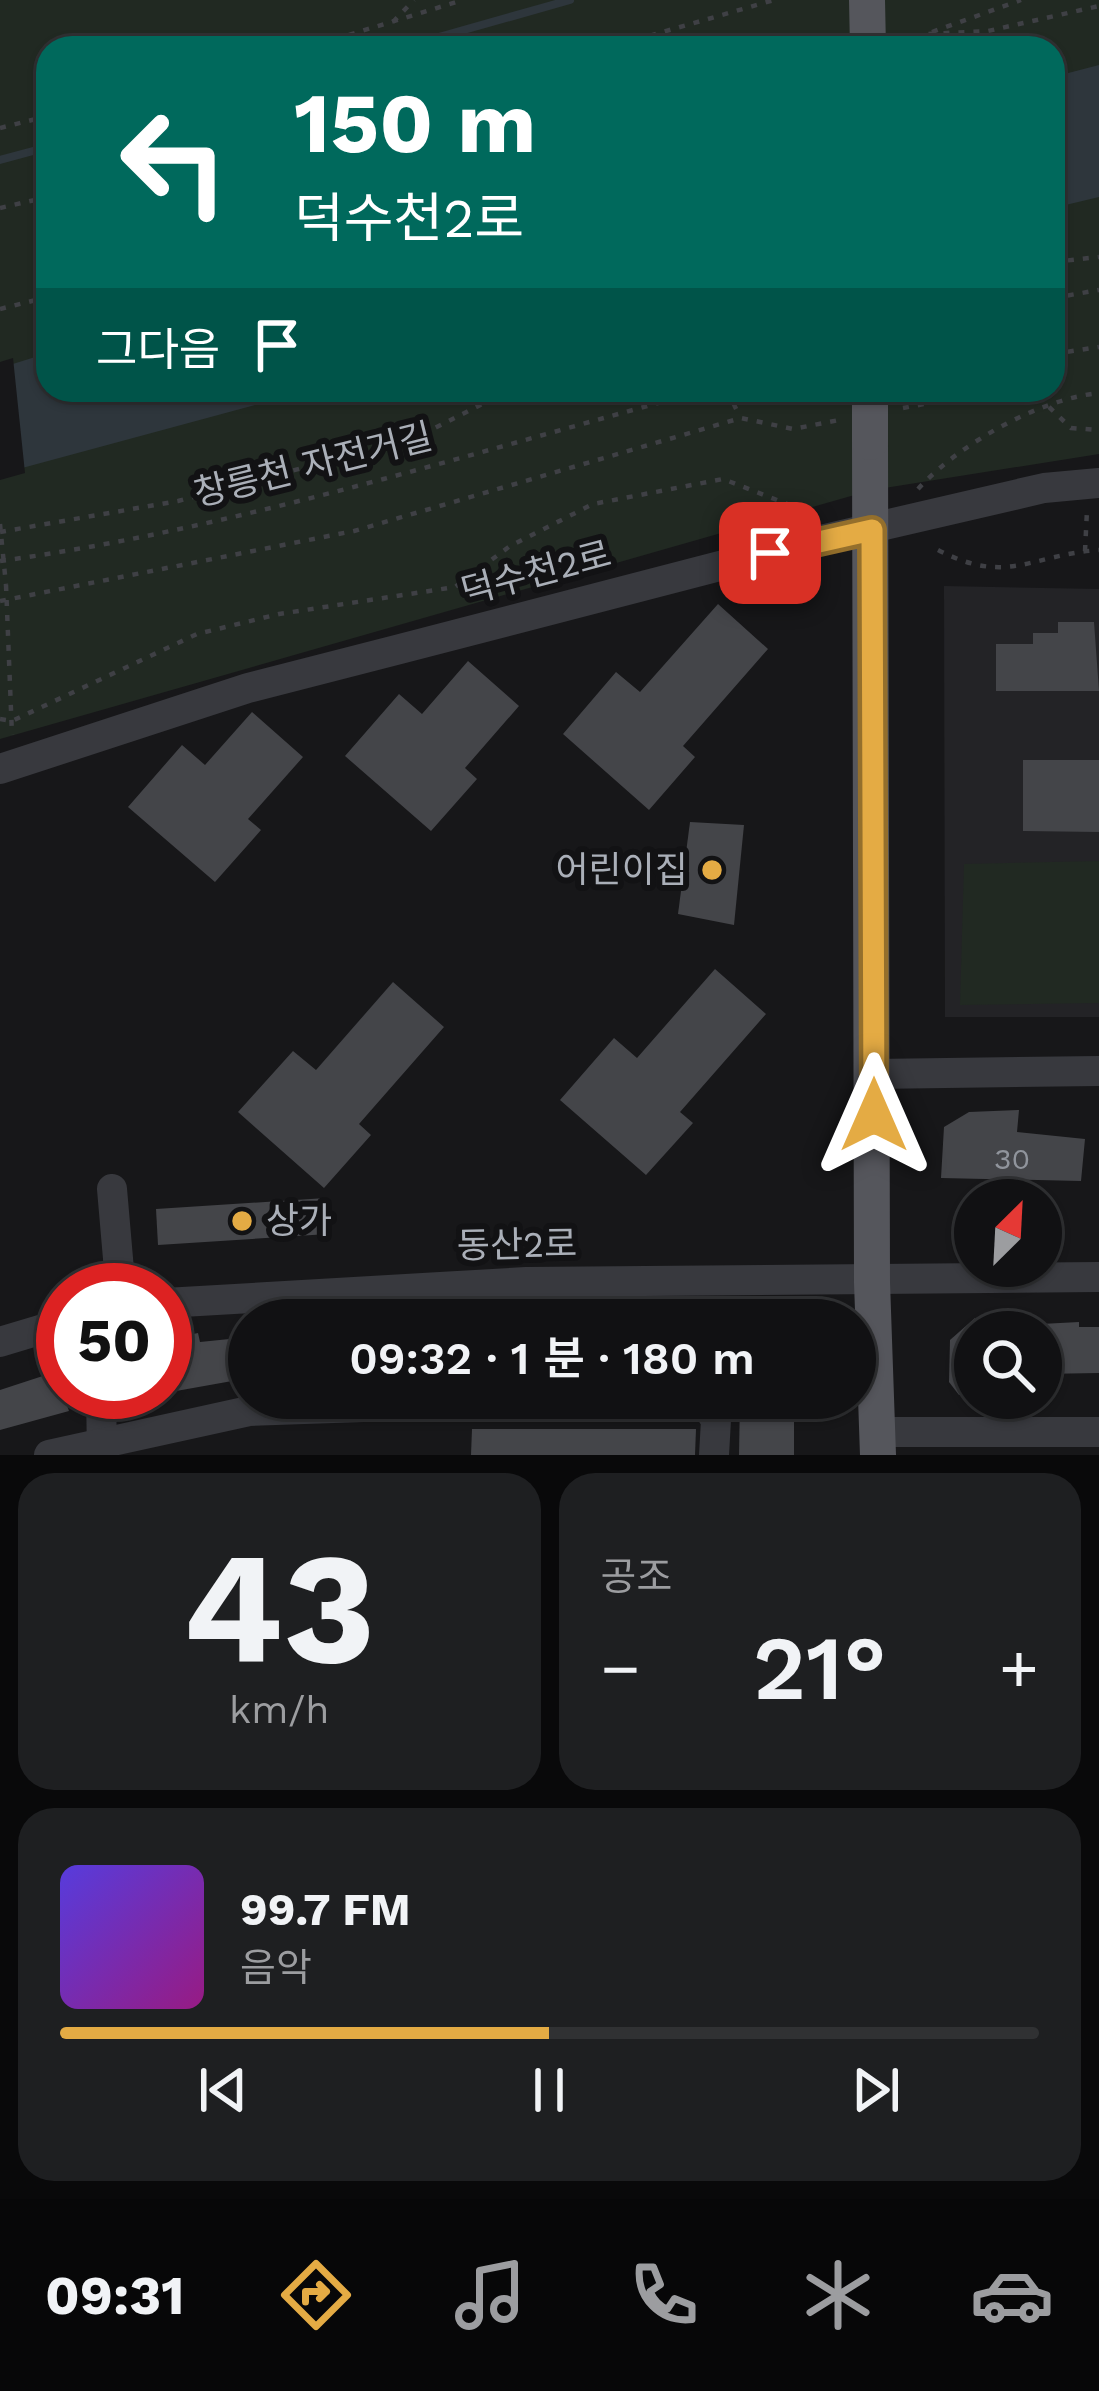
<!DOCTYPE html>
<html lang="ko">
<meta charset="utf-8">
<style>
body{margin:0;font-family:"Work Sans","Noto Sans KR",sans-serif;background:#1e1f21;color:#f1f3f6;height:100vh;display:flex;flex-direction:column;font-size:45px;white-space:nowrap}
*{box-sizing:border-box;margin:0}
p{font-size:39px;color:#9c9da0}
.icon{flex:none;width:66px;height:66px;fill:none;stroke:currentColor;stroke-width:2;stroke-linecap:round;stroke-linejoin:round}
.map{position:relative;height:1455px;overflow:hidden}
.details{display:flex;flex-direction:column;gap:18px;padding:18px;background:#09090a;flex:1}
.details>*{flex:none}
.guide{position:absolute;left:36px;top:36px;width:1029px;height:366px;border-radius:36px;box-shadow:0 3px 9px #0004,0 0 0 3px #303133;background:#00695c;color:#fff;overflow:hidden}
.needle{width:78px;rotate:24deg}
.buttons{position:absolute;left:954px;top:1179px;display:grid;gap:24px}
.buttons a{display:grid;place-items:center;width:108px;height:108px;border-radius:50%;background:#111113;box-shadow:0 3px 9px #0004,0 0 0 3px #303133;font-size:60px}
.speed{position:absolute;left:36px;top:1263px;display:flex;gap:24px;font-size:60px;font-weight:700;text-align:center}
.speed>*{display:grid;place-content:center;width:156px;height:156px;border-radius:50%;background:#111113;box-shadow:0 3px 9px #0004,0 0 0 3px #303133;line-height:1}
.speed .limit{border:18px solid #d22;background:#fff;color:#111}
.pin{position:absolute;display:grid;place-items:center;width:102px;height:102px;color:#fff;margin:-51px;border-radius:24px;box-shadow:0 6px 18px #0006}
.me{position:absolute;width:132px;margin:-66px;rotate:0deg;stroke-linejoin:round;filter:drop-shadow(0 0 9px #0008)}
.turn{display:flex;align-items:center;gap:42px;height:252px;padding:0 60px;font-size:54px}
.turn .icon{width:156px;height:156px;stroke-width:2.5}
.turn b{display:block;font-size:84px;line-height:102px}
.then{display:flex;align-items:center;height:114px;padding:0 60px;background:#0003;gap:24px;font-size:45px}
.big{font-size:90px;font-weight:600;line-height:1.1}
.details .card{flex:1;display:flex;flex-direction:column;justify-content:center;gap:18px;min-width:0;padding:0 42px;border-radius:36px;background:#1e1f21}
.details .dial{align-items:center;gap:0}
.dial b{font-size:156px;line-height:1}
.song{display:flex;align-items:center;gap:36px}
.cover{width:144px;height:144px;border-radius:18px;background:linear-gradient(135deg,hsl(250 70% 55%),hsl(310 70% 35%))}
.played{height:12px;border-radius:6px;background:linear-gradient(90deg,#e4ab44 50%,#303133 50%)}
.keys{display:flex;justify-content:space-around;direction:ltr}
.heat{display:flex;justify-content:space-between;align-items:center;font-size:66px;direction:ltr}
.details .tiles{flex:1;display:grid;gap:18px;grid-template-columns:1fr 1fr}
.card:last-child{grid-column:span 2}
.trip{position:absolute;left:228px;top:1299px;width:648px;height:120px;border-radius:60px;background:#111113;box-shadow:0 3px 9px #0004,0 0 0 3px #303133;font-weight:600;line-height:120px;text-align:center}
.dock{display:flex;height:192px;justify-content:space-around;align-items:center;background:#070708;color:#9c9da0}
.dock .icon{width:84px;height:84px}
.dock .active{color:#e4ab44}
.dock b{font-size:54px;color:#f1f3f6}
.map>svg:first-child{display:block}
.built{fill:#232326}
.green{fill:#212922;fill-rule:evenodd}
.water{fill:#2e363c}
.pier{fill:#171719}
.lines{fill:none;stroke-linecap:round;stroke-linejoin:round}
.stream{stroke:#2e363c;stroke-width:8}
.building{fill:#444549}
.path{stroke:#3f4045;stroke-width:4.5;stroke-dasharray:6 9;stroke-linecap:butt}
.minor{stroke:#38393e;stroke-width:30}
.major{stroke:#55565c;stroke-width:36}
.path-bridge{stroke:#3f4045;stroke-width:4.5;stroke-dasharray:6 9;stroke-linecap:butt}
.major-bridge{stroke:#55565c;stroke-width:36}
.route-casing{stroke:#946f2c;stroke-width:30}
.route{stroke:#e4ab44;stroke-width:21}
.poi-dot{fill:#e4ab44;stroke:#121214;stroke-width:4.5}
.labels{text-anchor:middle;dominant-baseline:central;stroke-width:12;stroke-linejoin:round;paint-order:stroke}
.number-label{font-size:30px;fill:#90949c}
.street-label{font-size:36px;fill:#aaafb8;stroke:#121214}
.poi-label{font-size:36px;fill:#aaafb8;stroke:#121214;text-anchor:end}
</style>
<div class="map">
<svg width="1099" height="1455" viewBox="0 0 1099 1455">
<rect width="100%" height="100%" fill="#171719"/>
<path class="built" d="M 944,586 L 1099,589 L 1099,1017 L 945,1017 Z"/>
<g class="green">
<path d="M 0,0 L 1099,0 L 1099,454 L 872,490 L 0,739 ZM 48,48 L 1053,48 L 1053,390 L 48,390 Z"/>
<path d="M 1099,861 L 1099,1003 L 960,1005 L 964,864 Z"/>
</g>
<g class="water">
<path d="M 1099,65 L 1099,197 L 1053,208 L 1053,77 Z"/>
<path d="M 48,353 L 48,390 L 310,390 L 0,474 L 0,368 Z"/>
</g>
<path class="pier" d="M 13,358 L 25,473 L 0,480 L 0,362 Z"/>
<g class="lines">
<g class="stream">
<path d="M 400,48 L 570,0"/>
<path d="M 0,160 L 48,147"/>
</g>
</g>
<g class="building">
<path d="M 718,604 L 768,649 L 683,746 L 695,757 L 649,810 L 563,734 L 616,672 L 640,692 Z"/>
<path d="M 1058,622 L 1094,622 L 1099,691 L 996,691 L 996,644 L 1033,644 L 1033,633 L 1058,633 Z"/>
<path d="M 468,661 L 519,706 L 465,768 L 477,779 L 431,831 L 345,756 L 399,694 L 422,714 Z"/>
<path d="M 252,712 L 303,757 L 248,819 L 261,830 L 215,882 L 128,807 L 182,745 L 205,765 Z"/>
<path d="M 1023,760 L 1099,760 L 1099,832 L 1023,831 Z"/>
<path d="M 690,822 L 744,825 L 734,925 L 678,914 Z"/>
<path d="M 715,969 L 766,1014 L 680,1112 L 693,1123 L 646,1175 L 560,1100 L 614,1038 L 637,1058 Z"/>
<path d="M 393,982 L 444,1027 L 359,1124 L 371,1135 L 324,1188 L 238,1112 L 293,1051 L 316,1070 Z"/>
<path d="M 1019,1110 L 1017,1132 L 1085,1139 L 1081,1181 L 941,1178 L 944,1127 L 969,1112 Z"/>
<path d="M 326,1198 L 328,1234 L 158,1245 L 156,1209 Z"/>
<path d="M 975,1318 L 975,1396 L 959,1395 L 949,1382 L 950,1340 Z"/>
<path d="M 1079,1322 L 1079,1327 L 1099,1327 L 1099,1373 L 1041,1374 L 1041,1324 Z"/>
<path d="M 198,1333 L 200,1342 L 249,1337 L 249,1378 L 165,1393 L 165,1340 Z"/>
<path d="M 55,1372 L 69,1411 L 0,1430 L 0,1390 Z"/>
<path d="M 740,1398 L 794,1398 L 794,1455 L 739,1455 Z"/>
<path d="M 472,1429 L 696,1429 L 695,1455 L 471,1455 Z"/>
</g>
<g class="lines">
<g class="path">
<path d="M 393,22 L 414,0"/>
<path d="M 932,32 L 1021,0"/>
<path d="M 900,43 L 926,34 L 988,31 L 1099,6"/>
<path d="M 306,48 L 463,0"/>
<path d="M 607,48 L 774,0"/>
<path d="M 0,128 L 48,116"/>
<path d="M 0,208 L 48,197"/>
<path d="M 1053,262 L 1099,257"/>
<path d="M 1053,298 L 1099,290"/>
<path d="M 0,309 L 48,297"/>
<path d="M 1053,354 L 1099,347"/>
<path d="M 727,390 L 740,417"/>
<path d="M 1049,407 L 1071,428 L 1099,430"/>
<path d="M 903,408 L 945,400 L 955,390"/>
<path d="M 918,489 C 959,444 1039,399 1099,393"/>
<path d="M 0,532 L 178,501 L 321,463 L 369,441 L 427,432 L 492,399 L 572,390"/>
<path d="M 938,550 C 1008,586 1029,555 1099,550"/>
<path d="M 1085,551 L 1087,510"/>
<path d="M 0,561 C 237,529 476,451 707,390"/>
<path d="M 6,585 L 12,735"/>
<path d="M 0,601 L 354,531 L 741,418 L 793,429 L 839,420"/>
<path d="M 0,719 L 12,721 L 197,634 L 279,614 L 455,587 L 510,546 L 593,504 L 723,479 L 813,514"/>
<path d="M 706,1318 L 706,1320"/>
</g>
<g class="minor">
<path d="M 0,769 L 248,688 L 400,649 L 816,541 L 1044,488 L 1099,483"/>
<path d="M 874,1074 L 1099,1071"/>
<path d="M 111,1290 L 119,1270 L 112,1189"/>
<path d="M 165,1303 L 526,1282 L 1099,1277"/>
<path d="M 0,1342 L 63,1323"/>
<path d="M 101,1392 L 102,1455"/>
<path d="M 701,1398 L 716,1420 L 714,1455"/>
<path d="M 878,1432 L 1099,1432"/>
<path d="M 49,1455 L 249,1411 L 621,1398"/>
</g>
<g class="major">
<path d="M 867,0 L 868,48"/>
<path d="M 870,442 L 872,1282 L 878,1455"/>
</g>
<path class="path-bridge" d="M 0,524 L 6,585"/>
<path class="major-bridge" d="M 870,390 L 870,442"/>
</g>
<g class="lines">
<defs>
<path id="route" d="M 770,553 L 872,530 L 874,1115"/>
</defs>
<use href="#route" class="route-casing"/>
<use href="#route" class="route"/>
</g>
<g class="poi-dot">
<circle cx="712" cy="870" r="12"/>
<circle cx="242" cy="1221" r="12"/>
</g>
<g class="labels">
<g class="number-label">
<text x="1012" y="1158">30</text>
</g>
<g class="street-label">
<text transform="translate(313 465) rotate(-14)">창릉천 자전거길</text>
<text transform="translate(536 573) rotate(-15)">덕수천2로</text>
<text transform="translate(517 1245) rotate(-1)">동산2로</text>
</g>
<g class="poi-label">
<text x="688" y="870">어린이집</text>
<text x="266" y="1221" text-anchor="start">상가</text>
</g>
</g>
</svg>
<div class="buttons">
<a><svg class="needle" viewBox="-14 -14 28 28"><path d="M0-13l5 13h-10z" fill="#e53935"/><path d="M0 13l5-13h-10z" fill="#9c9da0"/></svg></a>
<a><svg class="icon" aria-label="search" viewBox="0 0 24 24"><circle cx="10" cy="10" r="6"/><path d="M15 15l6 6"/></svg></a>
</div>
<div class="speed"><div class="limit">50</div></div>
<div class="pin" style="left:770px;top:553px;background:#d93025"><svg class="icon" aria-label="arrive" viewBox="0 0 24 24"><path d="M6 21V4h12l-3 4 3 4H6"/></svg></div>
<svg class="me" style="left:874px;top:1115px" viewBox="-20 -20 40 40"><path d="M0-17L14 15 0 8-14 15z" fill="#e4ab44" stroke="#fff" stroke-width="4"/></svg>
<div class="trip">09:32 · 1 분 · 180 m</div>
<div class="guide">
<div class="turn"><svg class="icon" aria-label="left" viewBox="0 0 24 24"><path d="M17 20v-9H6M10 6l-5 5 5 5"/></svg><div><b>150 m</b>덕수천2로</div></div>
<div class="then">그다음<svg class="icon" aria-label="arrive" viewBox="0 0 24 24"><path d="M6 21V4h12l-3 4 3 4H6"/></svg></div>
</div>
</div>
<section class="details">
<div class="tiles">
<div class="card dial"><b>43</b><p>km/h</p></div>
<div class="card"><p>공조</p>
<div class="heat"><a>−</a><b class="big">21°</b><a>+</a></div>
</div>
<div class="card">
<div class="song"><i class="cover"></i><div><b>99.7 FM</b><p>음악</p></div></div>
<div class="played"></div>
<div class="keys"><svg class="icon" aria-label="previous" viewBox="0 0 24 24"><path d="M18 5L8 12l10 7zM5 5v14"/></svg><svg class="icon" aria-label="pause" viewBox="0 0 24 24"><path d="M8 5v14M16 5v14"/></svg><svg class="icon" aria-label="next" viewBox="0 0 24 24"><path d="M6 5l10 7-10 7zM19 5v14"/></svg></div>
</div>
</div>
</section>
<nav class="dock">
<b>09:31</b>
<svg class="icon active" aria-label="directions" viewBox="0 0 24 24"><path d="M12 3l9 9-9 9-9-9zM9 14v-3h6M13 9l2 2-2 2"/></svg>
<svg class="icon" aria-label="music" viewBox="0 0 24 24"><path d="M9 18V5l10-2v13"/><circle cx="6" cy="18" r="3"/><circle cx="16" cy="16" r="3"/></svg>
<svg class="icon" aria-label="phone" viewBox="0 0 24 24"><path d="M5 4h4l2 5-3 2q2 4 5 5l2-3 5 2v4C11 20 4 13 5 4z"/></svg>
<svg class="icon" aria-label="climate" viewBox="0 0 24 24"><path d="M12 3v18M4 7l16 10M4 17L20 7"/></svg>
<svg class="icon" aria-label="car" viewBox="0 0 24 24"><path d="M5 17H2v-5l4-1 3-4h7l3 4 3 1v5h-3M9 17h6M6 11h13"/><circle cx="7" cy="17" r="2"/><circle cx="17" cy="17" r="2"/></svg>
</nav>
